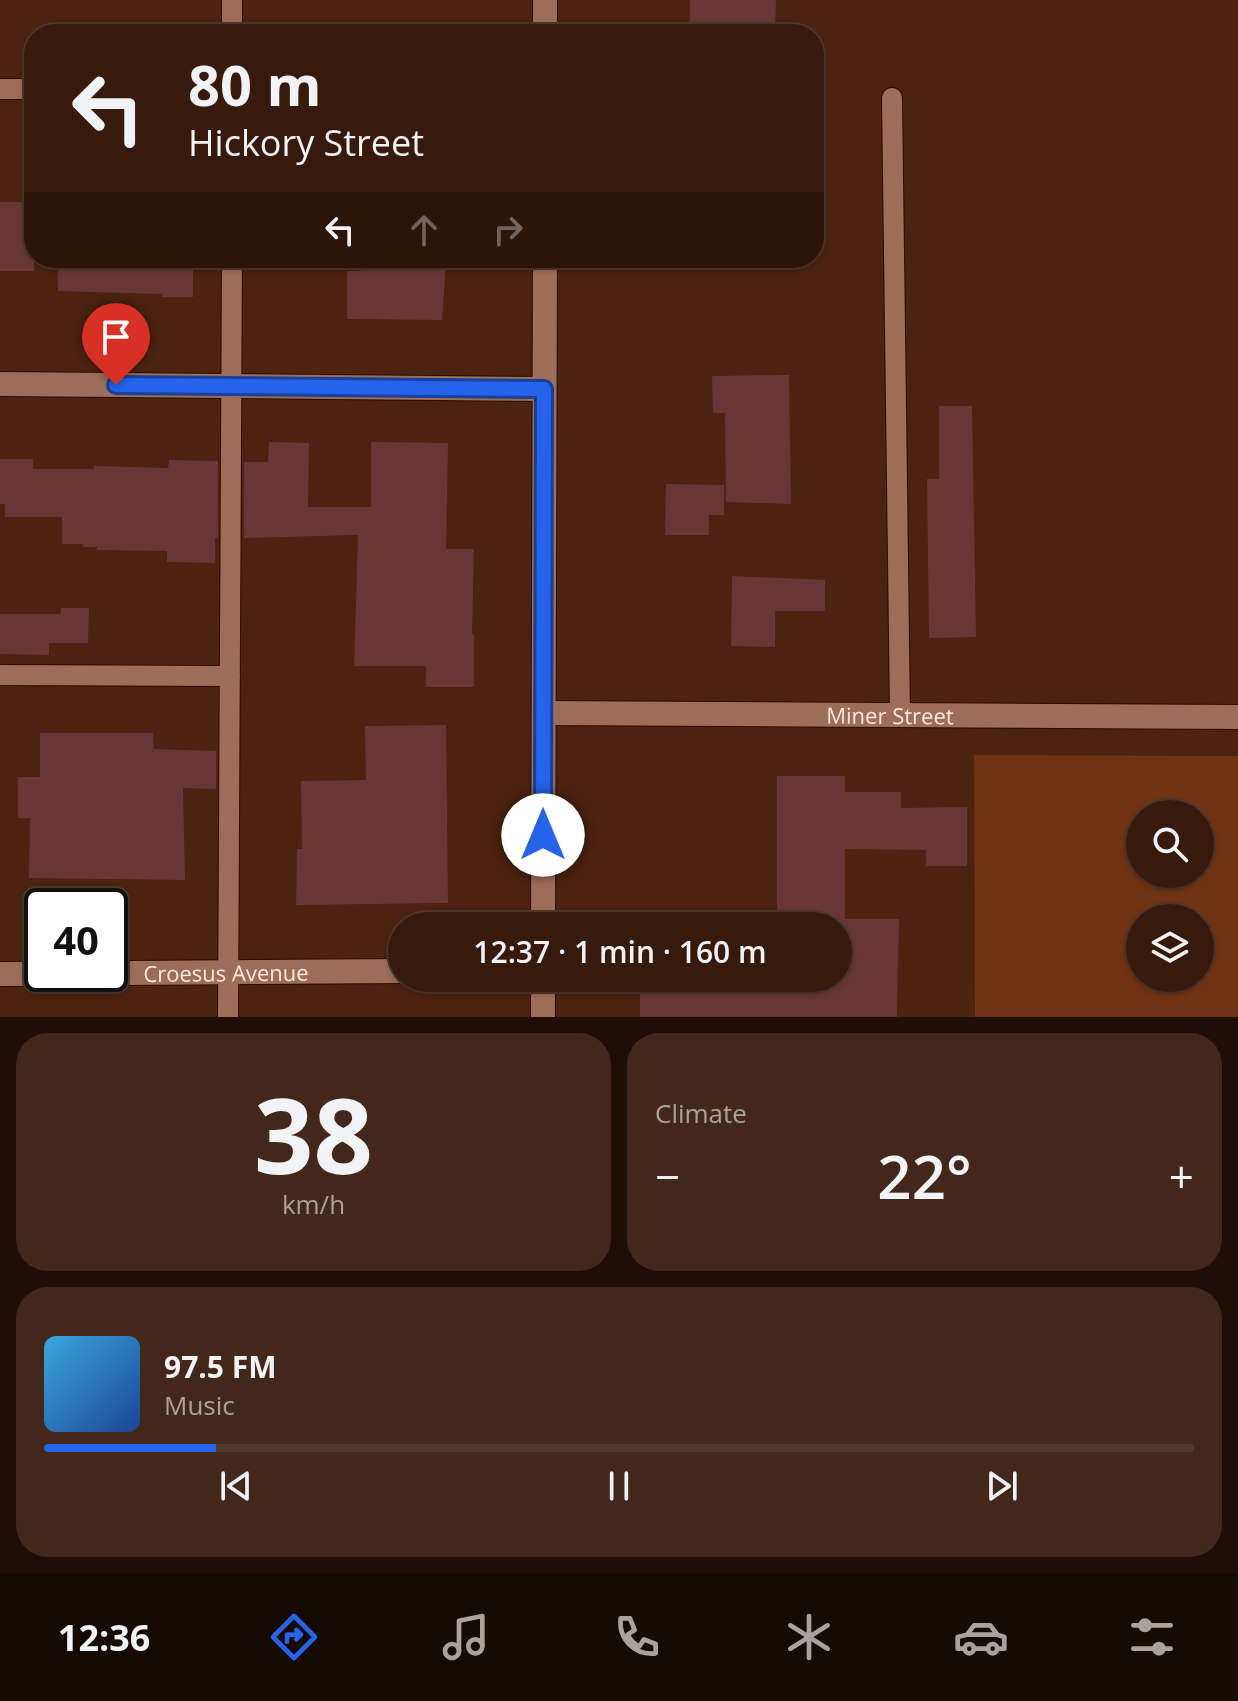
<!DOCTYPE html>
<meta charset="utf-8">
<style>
body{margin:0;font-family:"Open Sans",sans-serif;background:#43271a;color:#f1f3f6;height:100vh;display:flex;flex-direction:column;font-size:30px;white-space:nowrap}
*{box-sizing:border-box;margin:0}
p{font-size:26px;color:#aba19d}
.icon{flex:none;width:44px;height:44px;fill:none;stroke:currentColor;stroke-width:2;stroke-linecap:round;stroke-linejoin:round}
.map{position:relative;height:1017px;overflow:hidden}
.drawer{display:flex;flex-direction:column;gap:16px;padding:16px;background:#1f0e07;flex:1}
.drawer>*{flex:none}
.banner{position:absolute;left:24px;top:24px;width:800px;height:244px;border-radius:32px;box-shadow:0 2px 6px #0004,0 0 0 2px #52382d;background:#381a0c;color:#f1f3f6;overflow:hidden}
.buttons{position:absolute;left:1126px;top:800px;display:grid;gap:16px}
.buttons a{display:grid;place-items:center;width:88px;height:88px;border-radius:50%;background:#381a0c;box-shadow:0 2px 6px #0004,0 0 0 2px #52382d;font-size:40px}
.speed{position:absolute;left:24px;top:888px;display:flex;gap:16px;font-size:40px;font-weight:700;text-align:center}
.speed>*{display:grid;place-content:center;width:104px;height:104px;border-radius:50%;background:#381a0c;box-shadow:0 2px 6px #0004,0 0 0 2px #52382d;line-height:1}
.speed .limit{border:4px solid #111;border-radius:12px;background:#fff;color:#111}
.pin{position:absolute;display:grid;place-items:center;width:68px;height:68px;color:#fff;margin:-82px -34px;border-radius:50% 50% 50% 0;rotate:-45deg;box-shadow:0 0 8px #0007}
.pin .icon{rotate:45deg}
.me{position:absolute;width:88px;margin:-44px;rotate:0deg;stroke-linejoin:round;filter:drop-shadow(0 0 6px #0008)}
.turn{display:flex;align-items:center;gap:28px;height:168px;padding:0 32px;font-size:36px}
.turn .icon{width:104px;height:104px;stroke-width:2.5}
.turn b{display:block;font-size:56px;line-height:68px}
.lanes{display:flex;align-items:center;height:76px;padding:0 32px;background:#0003;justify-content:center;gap:40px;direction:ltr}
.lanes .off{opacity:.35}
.big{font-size:60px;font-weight:600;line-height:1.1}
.drawer .widget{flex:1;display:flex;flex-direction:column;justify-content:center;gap:12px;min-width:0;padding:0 28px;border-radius:32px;background:#43271a}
.drawer .dial{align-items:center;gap:0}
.dial b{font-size:104px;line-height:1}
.song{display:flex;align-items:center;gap:24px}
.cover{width:96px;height:96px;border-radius:12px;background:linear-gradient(135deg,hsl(200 70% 55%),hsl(220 70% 35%))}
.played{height:8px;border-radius:4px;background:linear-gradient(90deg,#2563eb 15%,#52382d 15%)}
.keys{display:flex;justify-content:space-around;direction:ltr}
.heat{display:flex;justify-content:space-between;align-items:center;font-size:44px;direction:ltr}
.drawer .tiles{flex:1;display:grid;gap:16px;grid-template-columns:1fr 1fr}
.widget:last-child{grid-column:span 2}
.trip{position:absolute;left:388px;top:912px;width:464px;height:80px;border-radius:40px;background:#381a0c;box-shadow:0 2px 6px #0004,0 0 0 2px #52382d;font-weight:600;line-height:80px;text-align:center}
.dock{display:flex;height:128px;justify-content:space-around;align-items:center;background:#160a05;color:#aba19d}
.dock .icon{width:56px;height:56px}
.dock .current{color:#2563eb}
.dock b{font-size:36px;color:#f1f3f6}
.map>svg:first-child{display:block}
.green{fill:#723314;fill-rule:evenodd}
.building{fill:#663735}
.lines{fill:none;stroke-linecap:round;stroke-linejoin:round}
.service-casing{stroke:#2f0900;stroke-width:22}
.minor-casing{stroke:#2f0900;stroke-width:26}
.tertiary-casing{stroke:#2f0900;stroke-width:26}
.service{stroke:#9c6d59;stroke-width:20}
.minor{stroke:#9c6d59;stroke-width:24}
.tertiary{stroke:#9c6d59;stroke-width:24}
.route-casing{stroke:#184099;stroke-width:20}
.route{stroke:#2563eb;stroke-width:14}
.labels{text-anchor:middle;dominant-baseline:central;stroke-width:8;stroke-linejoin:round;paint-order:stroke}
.street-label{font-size:22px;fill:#fde8de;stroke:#3f1906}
</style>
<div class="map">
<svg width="1238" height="1017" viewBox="0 0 1238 1017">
<rect width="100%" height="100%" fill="#4b2310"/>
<path class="green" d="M 974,755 L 1238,756 L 1238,1017 L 975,1017 ZM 1140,814 L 1200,814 L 1200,874 L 1140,874 ZM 1140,918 L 1200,918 L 1200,978 L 1140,978 Z"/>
<g class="building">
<path d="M 690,0 L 776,0 L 775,34 L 690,34 Z"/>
<rect x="0" y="202" width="34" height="69"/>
<path d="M 58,258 L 193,258 L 193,297 L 162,297 L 162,294 L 58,291 Z"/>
<path d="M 361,261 L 446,263 L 442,320 L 347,319 L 347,271 L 361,271 Z"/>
<path d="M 789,375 L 791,504 L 726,502 L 725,413 L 713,413 L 712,376 Z"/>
<path d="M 939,406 L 972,406 L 976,637 L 929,638 L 927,479 L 939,479 Z"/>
<path d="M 269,442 L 309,443 L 308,507 L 371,507 L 371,442 L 448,443 L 446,549 L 474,549 L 472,634 L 474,634 L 474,687 L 426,687 L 426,666 L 354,666 L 358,535 L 244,538 L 244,462 L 268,462 Z"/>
<path d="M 0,459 L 33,459 L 33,469 L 94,469 L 94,466 L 168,468 L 169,460 L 218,461 L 218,538 L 215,538 L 215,563 L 167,562 L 167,551 L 97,550 L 97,547 L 83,547 L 83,544 L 62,544 L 62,517 L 5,517 L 5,504 L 0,504 Z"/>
<path d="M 666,484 L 724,485 L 724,515 L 709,515 L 709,535 L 665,535 Z"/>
<path d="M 732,576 L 825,580 L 825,611 L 775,611 L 775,647 L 731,646 Z"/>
<path d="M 61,608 L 89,608 L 88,643 L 49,643 L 49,655 L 0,654 L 0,614 L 60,614 Z"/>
<path d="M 446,725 L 448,903 L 296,905 L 297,849 L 302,849 L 301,781 L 366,780 L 365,726 Z"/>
<path d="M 40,733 L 153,733 L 154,749 L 216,751 L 216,789 L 183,788 L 185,880 L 29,878 L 30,818 L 18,818 L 18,777 L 40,777 Z"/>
<path d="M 777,776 L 845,776 L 845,792 L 901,792 L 901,808 L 967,807 L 967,866 L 926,866 L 926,850 L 845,849 L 845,919 L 899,919 L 897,1017 L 640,1017 L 640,978 L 838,978 L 838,926 L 777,926 Z"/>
</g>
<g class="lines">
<defs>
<g id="service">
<path d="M 232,0 L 232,34"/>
<path d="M 0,89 L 34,89"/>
<path d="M 892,98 L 900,715"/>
<path d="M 0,675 L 230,676"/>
<path d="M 228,1017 L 232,258"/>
</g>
<g id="minor">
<path d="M 0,384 L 544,389"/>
<path id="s1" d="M 544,713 L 1238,717"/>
<path id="s2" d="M 0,974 L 402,971"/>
</g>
<g id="tertiary">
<path d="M 545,34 L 545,0"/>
<path d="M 543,926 L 545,258"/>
<path d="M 543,978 L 543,1017"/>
</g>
</defs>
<use href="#service" class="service-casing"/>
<use href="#minor" class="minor-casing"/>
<use href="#tertiary" class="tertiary-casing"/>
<use href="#service" class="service"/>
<use href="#minor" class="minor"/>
<use href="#tertiary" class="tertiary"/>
</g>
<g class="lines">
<defs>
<path id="route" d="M 116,385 L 544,389 L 543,835"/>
</defs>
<use href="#route" class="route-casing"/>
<use href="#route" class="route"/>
</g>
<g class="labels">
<g class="street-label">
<text stroke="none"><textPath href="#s1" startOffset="346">Miner Street</textPath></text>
<text stroke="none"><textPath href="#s2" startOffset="226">Croesus Avenue</textPath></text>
</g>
</g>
</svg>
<div class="buttons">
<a><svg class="icon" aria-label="search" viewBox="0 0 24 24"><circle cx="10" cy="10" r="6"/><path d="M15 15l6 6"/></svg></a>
<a><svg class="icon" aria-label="layers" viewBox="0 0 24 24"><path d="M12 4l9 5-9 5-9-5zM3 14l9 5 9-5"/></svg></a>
</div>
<div class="speed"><div class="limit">40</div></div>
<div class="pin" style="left:116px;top:385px;background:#d93025"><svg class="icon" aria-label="arrive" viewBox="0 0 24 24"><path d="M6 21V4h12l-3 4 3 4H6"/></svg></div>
<svg class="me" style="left:543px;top:835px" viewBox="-20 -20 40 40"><circle r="19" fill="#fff"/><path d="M0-13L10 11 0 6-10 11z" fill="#2563eb"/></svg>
<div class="trip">12:37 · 1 min · 160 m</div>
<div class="banner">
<div class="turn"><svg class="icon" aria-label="left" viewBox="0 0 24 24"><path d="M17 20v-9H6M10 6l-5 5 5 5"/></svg><div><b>80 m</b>Hickory Street</div></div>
<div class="lanes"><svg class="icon" aria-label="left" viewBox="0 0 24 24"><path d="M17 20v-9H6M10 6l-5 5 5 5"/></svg><svg class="icon off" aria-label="ahead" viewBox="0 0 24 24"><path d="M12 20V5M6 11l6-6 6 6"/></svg><svg class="icon off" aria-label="right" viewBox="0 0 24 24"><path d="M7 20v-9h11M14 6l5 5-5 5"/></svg></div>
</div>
</div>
<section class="drawer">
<div class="tiles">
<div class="widget dial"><b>38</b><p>km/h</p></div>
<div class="widget"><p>Climate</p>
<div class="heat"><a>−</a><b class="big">22°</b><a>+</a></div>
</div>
<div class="widget">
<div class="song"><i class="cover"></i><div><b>97.5 FM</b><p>Music</p></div></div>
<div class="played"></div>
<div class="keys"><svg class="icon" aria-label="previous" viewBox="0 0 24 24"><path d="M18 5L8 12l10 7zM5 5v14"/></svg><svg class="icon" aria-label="pause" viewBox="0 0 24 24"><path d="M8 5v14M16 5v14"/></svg><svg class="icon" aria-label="next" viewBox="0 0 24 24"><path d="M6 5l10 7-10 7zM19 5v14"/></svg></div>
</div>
</div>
</section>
<nav class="dock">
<b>12:36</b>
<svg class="icon current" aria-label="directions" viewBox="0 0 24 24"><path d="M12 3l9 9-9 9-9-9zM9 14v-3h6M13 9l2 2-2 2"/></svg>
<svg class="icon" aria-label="music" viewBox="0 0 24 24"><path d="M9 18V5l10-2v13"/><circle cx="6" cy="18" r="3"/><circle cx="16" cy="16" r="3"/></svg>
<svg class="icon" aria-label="phone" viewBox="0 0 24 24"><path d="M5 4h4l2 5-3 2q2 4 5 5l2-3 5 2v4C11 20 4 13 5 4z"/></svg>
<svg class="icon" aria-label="climate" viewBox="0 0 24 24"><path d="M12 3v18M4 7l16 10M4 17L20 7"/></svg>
<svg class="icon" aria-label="car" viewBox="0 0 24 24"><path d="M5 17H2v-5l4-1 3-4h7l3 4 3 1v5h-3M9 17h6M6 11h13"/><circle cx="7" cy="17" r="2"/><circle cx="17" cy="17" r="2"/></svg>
<svg class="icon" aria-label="filters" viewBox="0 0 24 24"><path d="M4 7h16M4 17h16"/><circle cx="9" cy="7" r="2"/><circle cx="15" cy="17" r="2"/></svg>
</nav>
